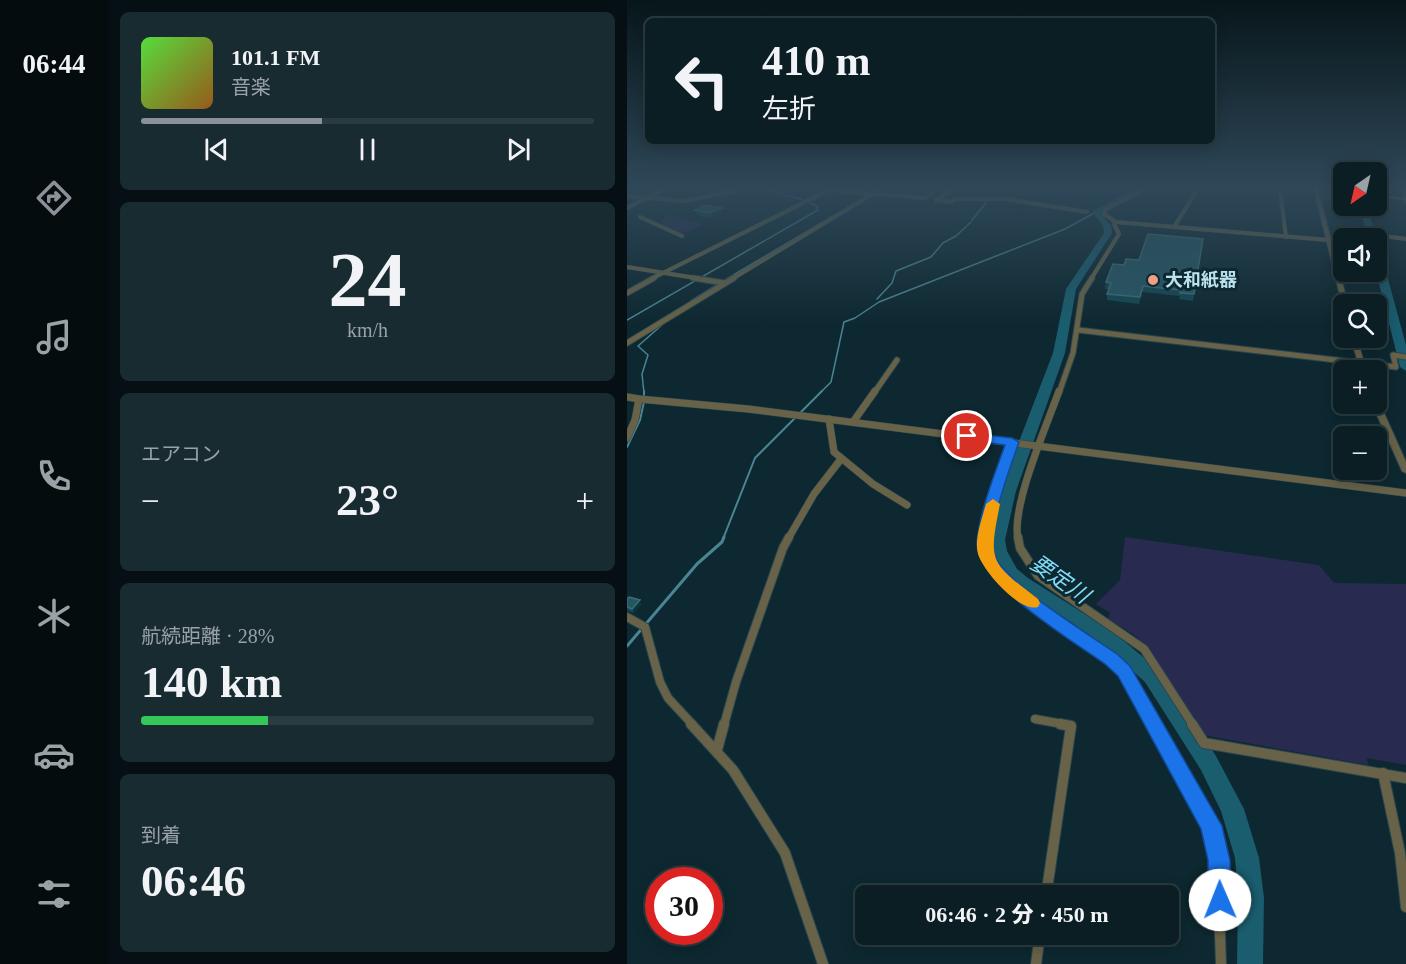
<!DOCTYPE html>
<html lang="ja">
<meta charset="utf-8">
<style>
body{margin:0;font-family:"Times New Roman","Noto Sans JP",serif;background:#182b31;color:#f1f3f6;height:100vh;display:flex;flex-direction:column;font-size:22px;white-space:nowrap}
*{box-sizing:border-box;margin:0}
p{font-size:20px;color:#99a2a6}
.icon{flex:none;width:33px;height:33px;fill:none;stroke:currentColor;stroke-width:2;stroke-linecap:round;stroke-linejoin:round}
.map{position:relative;flex:1;overflow:hidden}
.details{display:flex;flex-direction:column;gap:12px;padding:12px;background:#061014;width:519px}
.details>*{flex:none}
.guide{position:absolute;left:18px;top:18px;width:570px;height:126px;border-radius:9px;box-shadow:0 3px 15px #0003,0 0 0 2px #2a3c41;background:#0a1e24;color:#f1f3f6;overflow:hidden}
.needle{width:39px;rotate:214deg}
.fabs{position:absolute;left:706px;top:162px;display:grid;gap:12px}
.fabs a{display:grid;place-items:center;width:54px;height:54px;border-radius:9px;background:#0a1e24;box-shadow:0 3px 15px #0003,0 0 0 2px #2a3c41;font-size:30px}
.speed{position:absolute;left:18px;top:867px;display:flex;gap:12px;font-size:30px;font-weight:700;text-align:center}
.speed>*{display:grid;place-content:center;width:78px;height:78px;border-radius:50%;background:#0a1e24;box-shadow:0 3px 15px #0003,0 0 0 2px #2a3c41;line-height:1}
.speed .limit{border:9px solid #d22;background:#fff;color:#111}
.pin{position:absolute;display:grid;place-items:center;width:51px;height:51px;color:#fff;margin:-26px;border:3px solid #fff;border-radius:50%;box-shadow:0 2px 6px #0007}
.me{position:absolute;width:66px;margin:-33px;rotate:359deg;stroke-linejoin:round;filter:drop-shadow(0 0 4px #0008)}
.turn{display:flex;align-items:center;gap:21px;height:126px;padding:0 18px;font-size:27px}
.turn .icon{width:78px;height:78px;stroke-width:2.5}
.turn b{display:block;font-size:42px;line-height:51px}
.big{font-size:45px;font-weight:800;line-height:1.1}
.details .tile{flex:1;display:flex;flex-direction:column;justify-content:center;gap:9px;min-width:0;padding:0 21px;border-radius:9px;background:#182b31}
.details .dial{align-items:center;gap:0}
.dial b{font-size:78px;line-height:1}
.song{display:flex;align-items:center;gap:18px}
.cover{width:72px;height:72px;border-radius:9px;background:linear-gradient(135deg,hsl(110 70% 55%),hsl(30 70% 35%))}
.played{height:6px;border-radius:3px;background:linear-gradient(90deg,#8c9099 40%,#2a3c41 40%)}
.keys{display:flex;justify-content:space-around;direction:ltr}
.heat{display:flex;justify-content:space-between;align-items:center;font-size:33px;direction:ltr}
.charge{height:9px;border-radius:4px;background:linear-gradient(90deg,#34c759 28%,#2a3c41 0)}
.trip{position:absolute;left:228px;top:885px;width:324px;height:60px;border-radius:9px;background:#0a1e24;box-shadow:0 3px 15px #0003,0 0 0 2px #2a3c41;font-weight:800;line-height:60px;text-align:center}
main{display:flex;flex:1;min-height:0}
.tabs{display:flex;flex-direction:column;width:108px;justify-content:space-around;align-items:center;background:#040c0e;color:#99a2a6}
.tabs .icon{width:42px;height:42px}
.tabs .on{color:#8c9099}
.tabs b{font-size:27px;color:#f1f3f6}
.map>svg:first-child{display:block}
.green{fill:#282b4f}
.lines{fill:none;stroke-linecap:round;stroke-linejoin:round}
.stream-far2{stroke:#498594;stroke-width:1.5}
.stream-far1{stroke:#498594;stroke-width:2}
.stream{stroke:#498594;stroke-width:3}
.river{fill:#195d6e;fill-rule:evenodd}
.minor-far4-casing{stroke:#29464e;stroke-width:4.5}
.minor-far3-casing{stroke:#29464e;stroke-width:7}
.minor-far2-casing{stroke:#29464e;stroke-width:8}
.minor-far1-casing{stroke:#29464e;stroke-width:10}
.minor-casing{stroke:#29464e;stroke-width:12}
.tertiary-casing{stroke:#29464e;stroke-width:2}
.secondary-casing{stroke:#29464e;stroke-width:1}
.minor-far4{stroke:#676248;stroke-width:4}
.minor-far3{stroke:#676248;stroke-width:5}
.minor-far2{stroke:#676248;stroke-width:7}
.minor-far1{stroke:#676248;stroke-width:8}
.minor{stroke:#676248;stroke-width:10}
.tertiary{fill:#676248;fill-rule:evenodd}
.secondary{fill:#8d855b;fill-rule:evenodd}
.wall{fill:#144652}
.shaded-wall{fill:#0a333d}
.building{fill:#265662;stroke:#3d6c78;stroke-width:1.5}
.route{fill:#1a73e8;stroke:#114b97;stroke-width:1.5}
.slow{fill:#f59e0b}
.poi-dot{fill:#f39f84;stroke:#0d2830;stroke-width:2}
.labels{text-anchor:middle;dominant-baseline:central;stroke-width:6;stroke-linejoin:round;paint-order:stroke}
.far-poi-label{font-size:18px;font-weight:bold;fill:#bae1ed;stroke:#0d2830;text-anchor:start}
.water-label{font-size:22px;font-style:italic;fill:#82ddf8;stroke:#0d2830}
</style>
<main>
<nav class="tabs">
<b>06:44</b>
<svg class="icon on" aria-label="directions" viewBox="0 0 24 24"><path d="M12 3l9 9-9 9-9-9zM9 14v-3h6M13 9l2 2-2 2"/></svg>
<svg class="icon" aria-label="music" viewBox="0 0 24 24"><path d="M9 18V5l10-2v13"/><circle cx="6" cy="18" r="3"/><circle cx="16" cy="16" r="3"/></svg>
<svg class="icon" aria-label="phone" viewBox="0 0 24 24"><path d="M5 4h4l2 5-3 2q2 4 5 5l2-3 5 2v4C11 20 4 13 5 4z"/></svg>
<svg class="icon" aria-label="climate" viewBox="0 0 24 24"><path d="M12 3v18M4 7l16 10M4 17L20 7"/></svg>
<svg class="icon" aria-label="car" viewBox="0 0 24 24"><path d="M5 17H2v-5l4-1 3-4h7l3 4 3 1v5h-3M9 17h6M6 11h13"/><circle cx="7" cy="17" r="2"/><circle cx="17" cy="17" r="2"/></svg>
<svg class="icon" aria-label="filters" viewBox="0 0 24 24"><path d="M4 7h16M4 17h16"/><circle cx="9" cy="7" r="2"/><circle cx="15" cy="17" r="2"/></svg>
</nav>
<section class="details">
<div class="tile">
<div class="song"><i class="cover"></i><div><b>101.1 FM</b><p>音楽</p></div></div>
<div class="played"></div>
<div class="keys"><svg class="icon" aria-label="previous" viewBox="0 0 24 24"><path d="M18 5L8 12l10 7zM5 5v14"/></svg><svg class="icon" aria-label="pause" viewBox="0 0 24 24"><path d="M8 5v14M16 5v14"/></svg><svg class="icon" aria-label="next" viewBox="0 0 24 24"><path d="M6 5l10 7-10 7zM19 5v14"/></svg></div>
</div>
<div class="tile dial"><b>24</b><p>km/h</p></div>
<div class="tile"><p>エアコン</p>
<div class="heat"><a>−</a><b class="big">23°</b><a>+</a></div>
</div>
<div class="tile"><p>航続距離 · 28%</p><b class="big">140 km</b><div class="charge"></div></div>
<div class="tile"><p>到着</p><b class="big">06:46</b></div>
</section>
<div class="map">
<svg width="779" height="964" viewBox="0 0 779 964">
<rect width="100%" height="100%" fill="#0d2830"/>
<g class="green">
<path d="M 42,215 L 76,224 L 56,234 L 32,222 Z"/>
<path d="M 498,537 L 692,565 L 707,583 L 779,584 L 779,765 L 740,758 L 741,765 L 576,735 L 524,651 L 506,634 L 481,619 L 483,613 L 469,604 L 493,580 Z"/>
</g>
<g class="lines">
<g class="stream-far2">
<path d="M 345,220 L 362,199"/>
<path d="M 98,280 L 206,216"/>
<path d="M 250,299 L 265,283 L 269,271 L 304,257 L 316,243 L 329,236 L 344,222"/>
<path d="M 64,301 L 93,283"/>
<path d="M 0,320 L 191,210 L 190,206 L 171,198 L 138,190"/>
<path d="M 17,393 L 15,374 L 21,355 L 11,346 L 36,324"/>
<path d="M 193,393 L 204,382 L 217,322 L 228,318 L 252,302 L 438,229 L 469,212"/>
</g>
<g class="stream-far1">
<path d="M 17,391 L 17,396"/>
<path d="M 172,414 L 195,391"/>
<path d="M 0,447 L 13,420 L 17,402"/>
<path d="M 96,539 L 128,458 L 168,418"/>
</g>
<path class="stream" d="M 0,646 L 70,564 L 95,542 L 97,537"/>
<g class="river">
<path d="M 505,190 L 515,190 L 474,213 L 484,226 L 485,233 L 449,289 L 438,353 L 389,491 L 378,540 L 380,551 L 390,569 L 401,578 L 486,632 L 532,670 L 589,756 L 617,809 L 632,858 L 637,898 L 636,964 L 610,964 L 611,898 L 608,858 L 594,811 L 574,770 L 518,682 L 473,642 L 378,577 L 364,551 L 362,540 L 373,491 L 426,353 L 439,289 L 477,233 L 476,226 L 465,212 Z"/>
<path d="M 732,206 L 740,206 L 749,238 L 741,238 Z"/>
<path d="M 750,254 L 755,257 L 779,345 L 779,371 L 773,367 L 749,272 Z"/>
</g>
<defs>
<g id="minor-far4">
<path d="M 199,190 L 298,198 L 309,190"/>
<path d="M 517,190 L 479,209 L 477,214 L 489,222 L 701,240"/>
<path d="M 653,190 L 659,237"/>
<path d="M 777,190 L 779,202"/>
<path d="M 0,196 L 57,201 L 112,190"/>
<path d="M 309,200 L 325,190"/>
<path d="M 311,200 L 324,202 L 328,199 L 379,199 L 460,212"/>
<path d="M 0,208 L 35,190"/>
<path d="M 13,217 L 55,236"/>
<path d="M 547,227 L 570,190"/>
<path d="M 751,235 L 779,239"/>
<path d="M 0,267 L 75,279"/>
<path d="M 24,279 L 202,190"/>
<path d="M 105,279 L 252,190"/>
<path d="M 464,279 L 492,234 L 487,224 L 489,222"/>
</g>
<g id="minor-far3">
<path d="M 66,278 L 98,283"/>
<path d="M 0,293 L 27,278"/>
<path d="M 451,330 L 769,367 L 766,355 L 779,357"/>
<path d="M 0,343 L 107,278"/>
<path d="M 247,393 L 270,360"/>
<path d="M 432,393 L 446,353 L 455,294 L 465,278"/>
</g>
<g id="minor-far2">
<path d="M 0,397 L 12,399 L 8,420 L 0,438"/>
<path d="M 12,399 L 121,409 L 779,493"/>
<path d="M 202,419 L 207,452 L 246,484 L 280,505"/>
<path d="M 226,422 L 248,391"/>
<path d="M 161,539 L 187,494 L 214,459"/>
<path d="M 358,539 L 366,498 L 385,442"/>
<path d="M 391,539 C 384,506 420,425 432,391"/>
</g>
<g id="minor-far1">
<path d="M 358,537 C 353,591 463,634 496,670 C 509,684 518,708 527,725"/>
<path d="M 391,537 L 393,548 L 411,576 L 517,649 L 566,725"/>
<path d="M 0,617 L 18,627 L 33,682 L 41,698 L 66,725"/>
<path d="M 408,719 L 441,725"/>
<path d="M 97,725 L 109,682 L 156,548 L 162,537"/>
</g>
<g id="minor">
<path d="M 64,724 L 106,770 L 158,853 L 196,964"/>
<path d="M 527,724 L 584,826 L 590,844 L 594,964"/>
<path d="M 565,724 L 577,743 L 779,778"/>
<path d="M 90,750 L 97,724"/>
<path d="M 756,773 L 773,853 L 779,907"/>
<path d="M 419,896 L 444,726 L 433,724"/>
<path d="M 409,964 L 413,934"/>
</g>
<g id="tertiary">
<path d="M 687,190 L 691,190 L 721,304 L 717,305 L 715,304 Z"/>
<path d="M 724,338 L 730,338 L 739,370 L 733,370 Z"/>
<path d="M 750,402 L 753,404 L 779,462 L 779,473 L 775,471 L 745,404 L 750,404 Z"/>
</g>
<g id="secondary">
<path d="M 693,190 L 717,191 L 717,193 L 695,191 Z"/>
<path d="M 750,195 L 779,198 L 779,200 L 750,197 Z"/>
</g>
</defs>
<use href="#minor-far4" class="minor-far4-casing"/>
<use href="#minor-far3" class="minor-far3-casing"/>
<use href="#minor-far2" class="minor-far2-casing"/>
<use href="#minor-far1" class="minor-far1-casing"/>
<use href="#minor" class="minor-casing"/>
<use href="#tertiary" class="tertiary-casing"/>
<use href="#secondary" class="secondary-casing"/>
<use href="#minor-far4" class="minor-far4"/>
<use href="#minor-far3" class="minor-far3"/>
<use href="#minor-far2" class="minor-far2"/>
<use href="#minor-far1" class="minor-far1"/>
<use href="#minor" class="minor"/>
<use href="#tertiary" class="tertiary"/>
<use href="#secondary" class="secondary"/>
</g>
<g class="wall">
<path d="M 695,190 L 714,195 L 710,202 L 697,201 L 694,193 Z"/>
<path d="M 95,208 L 96,213 L 84,218 L 70,215 L 68,210 Z"/>
<path d="M 576,239 L 566,301 L 552,299 L 553,296 L 515,292 L 512,304 L 480,300 L 480,294 L 482,289 L 478,289 L 479,282 L 497,265 Z"/>
<path d="M 0,599 L 15,604 L 7,613 L 0,611 Z"/>
</g>
<g class="shaded-wall">
<path d="M 714,190 L 714,195 L 710,202 L 712,195 Z"/>
<path d="M 95,208 L 96,213 L 84,218 L 83,213 Z"/>
<path d="M 13,600 L 15,604 L 7,613 L 5,609 Z"/>
</g>
<g class="building">
<path d="M 698,190 L 714,190 L 712,195 L 699,194 Z"/>
<path d="M 79,205 L 95,208 L 83,213 L 68,210 Z"/>
<path d="M 521,234 L 576,239 L 567,294 L 553,293 L 554,290 L 516,286 L 513,297 L 480,294 L 484,283 L 479,282 L 486,264 L 497,265 L 499,259 L 512,260 Z"/>
<path d="M 2,597 L 13,600 L 5,609 L 0,607 L 0,599 Z"/>
</g>
<linearGradient id="sky" x2="0" y2="1"><stop stop-color="#07161a"/><stop offset="0.58" stop-color="#2f4859"/><stop offset="1" stop-color="#2f4859" stop-opacity="0"/></linearGradient>
<rect width="779" height="325" fill="url(#sky)"/>
<path class="route" d="M 340,433 L 385,438 L 392,442 C 383,468 360,527 367,553 C 373,581 465,636 490,654 L 503,666 L 595,826 L 603,860 L 604,900 L 601,908 L 593,912 L 585,908 L 581,900 L 581,860 L 574,829 L 491,676 L 478,664 C 446,641 349,583 350,543 C 352,513 368,473 378,445 L 335,439 L 333,436 Z"/>
<path class="slow" d="M 366,499 L 373,504 C 361,563 363,562 411,599 L 413,603 L 411,607 C 393,613 356,571 351,554 C 347,539 355,519 359,504 Z"/>
<circle class="poi-dot" cx="526" cy="280" r="6"/>
<g class="labels">
<g class="far-poi-label">
<text x="538" y="280">大和紙器</text>
</g>
<g class="water-label">
<text transform="translate(433 579) rotate(35)">要定川</text>
</g>
</g>
</svg>
<div class="fabs">
<a><svg class="needle" viewBox="-14 -14 28 28"><path d="M0-13l5 13h-10z" fill="#e53935"/><path d="M0 13l5-13h-10z" fill="#99a2a6"/></svg></a>
<a><svg class="icon" aria-label="sound" viewBox="0 0 24 24"><path d="M4 9h4l5-4v14l-5-4H4zM17 9q2 3 0 6"/></svg></a>
<a><svg class="icon" aria-label="search" viewBox="0 0 24 24"><circle cx="10" cy="10" r="6"/><path d="M15 15l6 6"/></svg></a>
<a>+</a>
<a>−</a>
</div>
<div class="speed"><div class="limit">30</div></div>
<div class="pin" style="left:340px;top:436px;background:#d93025"><svg class="icon" aria-label="arrive" viewBox="0 0 24 24"><path d="M6 21V4h12l-3 4 3 4H6"/></svg></div>
<svg class="me" style="left:593px;top:900px" viewBox="-20 -20 40 40"><circle r="19" fill="#fff"/><path d="M0-13L10 11 0 6-10 11z" fill="#1a73e8"/></svg>
<div class="trip">06:46 · 2 分 · 450 m</div>
<div class="guide">
<div class="turn"><svg class="icon" aria-label="left" viewBox="0 0 24 24"><path d="M17 20v-9H6M10 6l-5 5 5 5"/></svg><div><b>410 m</b>左折</div></div>
</div>
</div>
</main>
